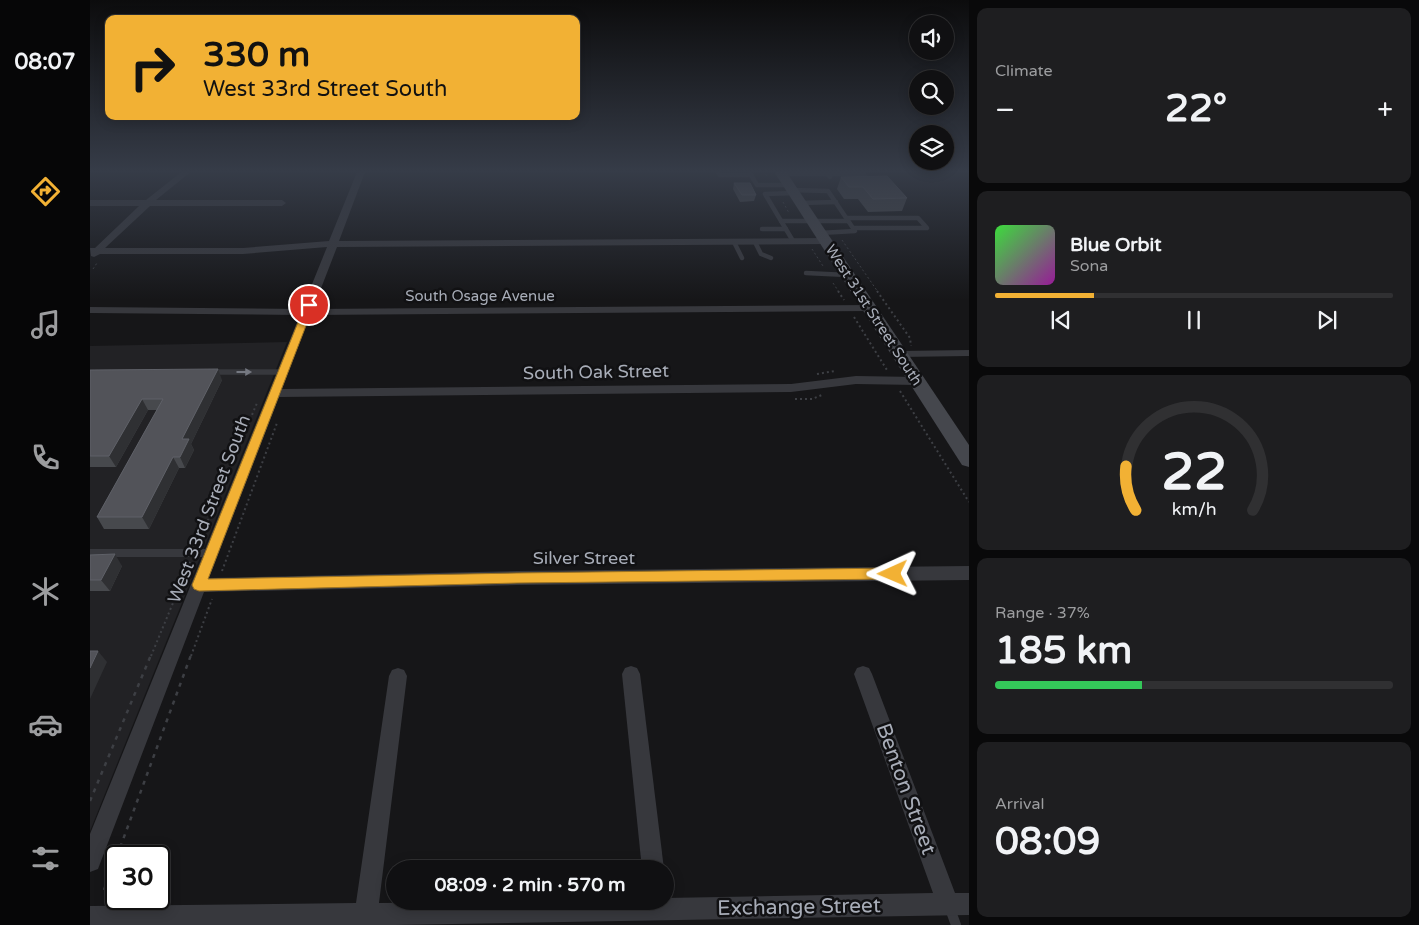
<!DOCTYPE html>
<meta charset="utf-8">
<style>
body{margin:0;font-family:"Varela Round",sans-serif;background:#1e1e20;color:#f1f3f6;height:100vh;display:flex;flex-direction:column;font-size:19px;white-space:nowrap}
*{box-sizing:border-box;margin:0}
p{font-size:16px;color:#9c9d9f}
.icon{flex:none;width:28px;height:28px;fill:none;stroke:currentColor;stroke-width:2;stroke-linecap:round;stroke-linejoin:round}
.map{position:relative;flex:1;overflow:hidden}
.drawer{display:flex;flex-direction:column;gap:8px;padding:8px;background:#09090a;width:450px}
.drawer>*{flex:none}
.hud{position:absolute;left:15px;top:15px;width:475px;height:105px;border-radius:10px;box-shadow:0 2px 12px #0003,0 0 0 1px #303032;background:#f2b134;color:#111;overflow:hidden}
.tools{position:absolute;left:819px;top:15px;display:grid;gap:10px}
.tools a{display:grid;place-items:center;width:45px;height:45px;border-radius:50%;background:#101012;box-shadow:0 2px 12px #0003,0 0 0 1px #303032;font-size:25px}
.speed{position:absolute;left:15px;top:845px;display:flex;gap:10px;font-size:25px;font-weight:700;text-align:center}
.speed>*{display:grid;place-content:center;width:65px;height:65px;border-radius:50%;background:#101012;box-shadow:0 2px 12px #0003,0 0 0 1px #303032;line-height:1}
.speed .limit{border:2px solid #111;border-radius:8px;background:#fff;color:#111}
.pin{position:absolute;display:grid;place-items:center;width:42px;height:42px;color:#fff;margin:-21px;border:2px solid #fff;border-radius:50%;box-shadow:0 1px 5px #0007}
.me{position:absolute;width:55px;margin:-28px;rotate:269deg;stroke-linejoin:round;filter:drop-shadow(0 0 4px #0008)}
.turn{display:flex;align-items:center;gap:18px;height:105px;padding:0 15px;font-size:22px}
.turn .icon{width:65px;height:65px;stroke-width:2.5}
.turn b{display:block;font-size:35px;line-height:42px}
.big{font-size:38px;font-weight:700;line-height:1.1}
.drawer .tile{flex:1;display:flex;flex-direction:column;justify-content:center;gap:8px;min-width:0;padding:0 18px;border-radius:10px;background:#1e1e20}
.drawer .dial{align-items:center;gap:0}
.dial svg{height:130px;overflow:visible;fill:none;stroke:#303032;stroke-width:7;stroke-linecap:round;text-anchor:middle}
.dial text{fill:#f1f3f6;stroke:none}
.song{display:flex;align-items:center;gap:15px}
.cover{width:60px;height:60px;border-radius:8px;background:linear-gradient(135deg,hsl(120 70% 55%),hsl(300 70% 35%))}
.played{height:5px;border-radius:2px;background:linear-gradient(90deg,#f2b134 25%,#303032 25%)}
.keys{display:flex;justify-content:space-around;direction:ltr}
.heat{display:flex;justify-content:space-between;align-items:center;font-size:28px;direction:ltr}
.charge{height:8px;border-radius:4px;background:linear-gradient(90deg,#34c759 37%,#303032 0)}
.trip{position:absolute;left:296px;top:860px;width:288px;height:50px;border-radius:25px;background:#101012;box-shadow:0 2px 12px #0003,0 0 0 1px #303032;font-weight:700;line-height:50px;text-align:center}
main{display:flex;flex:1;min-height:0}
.tabs{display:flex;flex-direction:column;width:90px;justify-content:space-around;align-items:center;background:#060607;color:#9c9d9f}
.tabs .icon{width:35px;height:35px}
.tabs .current{color:#f2b134}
.tabs b{font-size:22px;color:#f1f3f6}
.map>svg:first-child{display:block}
.built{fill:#222225}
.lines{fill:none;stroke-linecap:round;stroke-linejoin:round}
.path-far2{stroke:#3d3f44;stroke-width:1;stroke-dasharray:2 2.5;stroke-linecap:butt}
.path-far1{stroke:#3d3f44;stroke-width:2;stroke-dasharray:2 3;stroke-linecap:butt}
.path{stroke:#3d3f44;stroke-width:2.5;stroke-dasharray:4 5.5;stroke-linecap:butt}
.lane-far3{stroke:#37383d;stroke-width:4.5}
.lane-far2{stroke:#37383d;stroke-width:5.5}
.lane-far1{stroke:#37383d;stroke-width:8}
.lane{stroke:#37383d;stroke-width:10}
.street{fill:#37383d;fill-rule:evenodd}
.secondary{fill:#45474d;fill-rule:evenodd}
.wall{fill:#47494d}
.shaded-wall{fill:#2f3033}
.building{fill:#525359;stroke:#5f6168}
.oneway{fill:#757881}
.route{fill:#f2b134;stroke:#9d7322}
.labels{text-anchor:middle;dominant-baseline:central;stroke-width:5;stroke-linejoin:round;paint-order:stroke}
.far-street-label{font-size:15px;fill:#a8adb8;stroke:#111113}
.street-label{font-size:18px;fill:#a8adb8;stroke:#111113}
.near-street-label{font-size:21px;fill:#a8adb8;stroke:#111113}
</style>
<main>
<nav class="tabs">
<b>08:07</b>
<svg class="icon current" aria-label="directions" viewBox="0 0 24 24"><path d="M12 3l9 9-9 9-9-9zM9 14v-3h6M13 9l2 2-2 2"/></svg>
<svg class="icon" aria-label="music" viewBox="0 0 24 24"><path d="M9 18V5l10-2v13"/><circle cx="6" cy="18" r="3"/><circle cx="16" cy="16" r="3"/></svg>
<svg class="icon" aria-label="phone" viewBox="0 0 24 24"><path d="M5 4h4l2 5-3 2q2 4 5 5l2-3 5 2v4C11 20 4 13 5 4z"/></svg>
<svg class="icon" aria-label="climate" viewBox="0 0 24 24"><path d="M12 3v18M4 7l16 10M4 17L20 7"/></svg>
<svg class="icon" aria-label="car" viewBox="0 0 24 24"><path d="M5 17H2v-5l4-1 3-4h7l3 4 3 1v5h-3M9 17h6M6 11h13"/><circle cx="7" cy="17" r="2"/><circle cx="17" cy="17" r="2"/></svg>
<svg class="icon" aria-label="filters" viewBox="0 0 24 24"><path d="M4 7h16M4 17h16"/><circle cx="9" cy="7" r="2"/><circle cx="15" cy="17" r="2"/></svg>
</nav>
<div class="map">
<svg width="879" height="925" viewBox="0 0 879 925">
<rect width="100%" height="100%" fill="#161618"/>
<path class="built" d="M 197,342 L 0,831 L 0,346 Z"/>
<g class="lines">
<g class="path-far2">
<path d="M 674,170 L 677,177"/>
<path d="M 693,202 L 699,213"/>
<path d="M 752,240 L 788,292"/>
<path d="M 722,249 L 733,266"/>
<path d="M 3,269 L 7,263"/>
<path d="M 743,283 L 749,292"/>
</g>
<g class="path-far1">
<path d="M 748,291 L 754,300"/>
<path d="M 787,291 L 820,338 L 821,346"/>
<path d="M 764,317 L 797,370"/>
<path d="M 727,374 L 745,371"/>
<path d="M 810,391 L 879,502"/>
<path d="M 705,399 L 722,399 L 732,395"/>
<path d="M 108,544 L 167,403"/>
<path d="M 132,571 L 187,423"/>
<path d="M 61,656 L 100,562"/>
<path d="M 101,656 L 122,599"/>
</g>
<g class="path">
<path d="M 0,801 L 61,655"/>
<path d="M 27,856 L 101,655"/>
<path d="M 14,890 L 26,857"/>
</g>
<g class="lane-far3">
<path d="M 627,170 L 630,175 L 661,175"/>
<path d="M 658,170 L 667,185 L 699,185"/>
<path d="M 770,170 L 778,180 L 773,182"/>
<path d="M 691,174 L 737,174"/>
<path d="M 740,177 L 737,174 L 773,174"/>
<path d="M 702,190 L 738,191 L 765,231 L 730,233"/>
<path d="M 710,203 L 746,202"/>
<path d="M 756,218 L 828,218 L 837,228 L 763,228"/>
<path d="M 691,221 L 758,221"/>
<path d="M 672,229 L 696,229"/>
<path d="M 703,241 L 675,194 L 704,193"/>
<path d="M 644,242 L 652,258"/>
<path d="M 665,242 L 671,254 L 681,258"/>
<path d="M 716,273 L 757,275"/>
</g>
<path class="lane-far2" d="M 120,372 L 193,372"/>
<path class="lane-far1" d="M 0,553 L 121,553"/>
<path class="lane" d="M 859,906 L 866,925"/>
<g class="street">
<path d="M 94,170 L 103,170 L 66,200 L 192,200 L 196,203 L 192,206 L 60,206 L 15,248 L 153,248 L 239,241 L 267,172 L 256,172 L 252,170 L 636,170 L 632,172 L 275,172 L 249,241 L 736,238 L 741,241 L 736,244 L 247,247 L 223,309 L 780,305 L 785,308 L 780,311 L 220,315 L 192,389 L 701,384 L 766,376 L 827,377 L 833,381 L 827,385 L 766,384 L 701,392 L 189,397 L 119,578 L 427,571 L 879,566 L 879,580 L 427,585 L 114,592 L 11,861 L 8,869 L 0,872 L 0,834 L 210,315 L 0,313 L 0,307 L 212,309 L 237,247 L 153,254 L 10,254 L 4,257 L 1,256 L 0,248 L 5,248 L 49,206 L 0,206 L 0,200 L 56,200 Z"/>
<path d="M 879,350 L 879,356 L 810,357 L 804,354 L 810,351 Z"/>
<path d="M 541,666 L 547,668 L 550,674 L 574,869 L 552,869 L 532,674 L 535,668 Z"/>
<path d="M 773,666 L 779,668 L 782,674 L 865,893 L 879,893 L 879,915 L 306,925 L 0,925 L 0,906 L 266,903 L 299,676 L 302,670 L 308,668 L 314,670 L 317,676 L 289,903 L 575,901 L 575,898 L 843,893 L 764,674 L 767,668 Z"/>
</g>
<path class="secondary" d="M 683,170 L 695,170 L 879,445 L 879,467 L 872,465 Z"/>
</g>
<g class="wall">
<path d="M 751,177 L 817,198 L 812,211 L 778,212 L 768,199 L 754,199 L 747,189 Z"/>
<path d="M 644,183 L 666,195 L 664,201 L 650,202 L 643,189 Z"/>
<path d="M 0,370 L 132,380 L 101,444 L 104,450 L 95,468 L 89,468 L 59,529 L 14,529 L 7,517 L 67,410 L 58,410 L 26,467 L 0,467 Z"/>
<path d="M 0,555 L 32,566 L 20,591 L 0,591 Z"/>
</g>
<g class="shaded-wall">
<path d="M 128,369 L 132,380 L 101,444 L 104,450 L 95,468 L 90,457 L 92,439 Z"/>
<path d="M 52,399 L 58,410 L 26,467 L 19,456 Z"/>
<path d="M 83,457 L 89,468 L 59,529 L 52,517 Z"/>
<path d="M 25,554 L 32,566 L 20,591 L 11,580 Z"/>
<path d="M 8,651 L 17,662 L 0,699 L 0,668 Z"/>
</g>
<g class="building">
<path d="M 797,176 L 817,198 L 783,199 L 773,187 L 759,187 L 751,177 Z"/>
<path d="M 644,183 L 660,183 L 666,195 L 652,195 Z"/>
<path d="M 128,369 L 92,439 L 99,439 L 90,457 L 83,457 L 52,517 L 7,517 L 73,399 L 52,399 L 19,456 L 0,456 L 0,370 Z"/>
<path d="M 25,554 L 11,580 L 0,580 L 0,555 Z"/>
<path d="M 0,651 L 8,651 L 0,668 Z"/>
</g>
<defs><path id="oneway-solid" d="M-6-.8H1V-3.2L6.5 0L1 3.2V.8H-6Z" transform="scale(1.25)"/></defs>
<use class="oneway" href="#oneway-solid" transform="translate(154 372)"/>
<linearGradient id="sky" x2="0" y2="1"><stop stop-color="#0c0c0d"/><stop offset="0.57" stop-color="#363c48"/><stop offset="1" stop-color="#363c48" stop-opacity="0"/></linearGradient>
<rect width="879" height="300" fill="url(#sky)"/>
<path class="route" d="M 219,302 L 224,305 L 118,579 L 427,573 L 803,568 L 808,570 L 810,574 L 808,578 L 803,579 L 427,583 L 109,591 L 104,589 L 102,585 L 215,305 Z"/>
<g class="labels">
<g class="far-street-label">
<text x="390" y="296">South Osage Avenue</text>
<text transform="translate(784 315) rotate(57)">West 31st Street South</text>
</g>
<g class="street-label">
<text transform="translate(506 372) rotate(-1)">South Oak Street</text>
<text transform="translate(119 509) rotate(-69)">West 33rd Street South</text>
<text x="494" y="558">Silver Street</text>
</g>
<g class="near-street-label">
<text transform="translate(816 789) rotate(70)">Benton Street</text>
<text transform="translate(709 907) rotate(-1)">Exchange Street</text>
</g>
</g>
</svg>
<div class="tools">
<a><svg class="icon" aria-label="sound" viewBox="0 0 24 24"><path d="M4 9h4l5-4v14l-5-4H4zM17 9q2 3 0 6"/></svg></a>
<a><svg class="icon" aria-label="search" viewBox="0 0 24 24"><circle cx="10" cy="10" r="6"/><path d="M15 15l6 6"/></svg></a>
<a><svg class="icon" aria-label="layers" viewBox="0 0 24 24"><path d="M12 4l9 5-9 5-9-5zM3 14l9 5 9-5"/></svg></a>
</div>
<div class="speed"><div class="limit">30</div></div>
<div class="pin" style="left:219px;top:305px;background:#d93025"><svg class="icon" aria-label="arrive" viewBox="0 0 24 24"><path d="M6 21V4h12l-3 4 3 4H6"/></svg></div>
<svg class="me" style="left:803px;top:574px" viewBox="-20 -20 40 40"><path d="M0-17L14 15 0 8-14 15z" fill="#f2b134" stroke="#fff" stroke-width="4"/></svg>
<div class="trip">08:09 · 2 min · 570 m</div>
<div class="hud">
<div class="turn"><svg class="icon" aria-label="right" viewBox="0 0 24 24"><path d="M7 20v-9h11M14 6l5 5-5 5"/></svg><div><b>330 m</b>West 33rd Street South</div></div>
</div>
</div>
<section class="drawer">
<div class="tile"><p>Climate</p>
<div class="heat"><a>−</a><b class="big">22°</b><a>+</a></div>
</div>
<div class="tile">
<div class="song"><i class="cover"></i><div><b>Blue Orbit</b><p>Sona</p></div></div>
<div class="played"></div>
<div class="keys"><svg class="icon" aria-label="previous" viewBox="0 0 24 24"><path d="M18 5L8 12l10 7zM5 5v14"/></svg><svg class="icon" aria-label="pause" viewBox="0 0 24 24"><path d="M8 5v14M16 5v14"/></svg><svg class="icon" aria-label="next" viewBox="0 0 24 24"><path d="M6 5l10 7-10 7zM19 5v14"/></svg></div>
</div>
<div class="tile dial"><svg viewBox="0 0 100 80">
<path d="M14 69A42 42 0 1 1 86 69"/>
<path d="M14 69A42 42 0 0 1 8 42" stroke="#f2b134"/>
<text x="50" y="56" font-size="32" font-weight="700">22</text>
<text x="50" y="72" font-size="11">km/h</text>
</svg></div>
<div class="tile"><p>Range · 37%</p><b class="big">185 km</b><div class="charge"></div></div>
<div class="tile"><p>Arrival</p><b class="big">08:09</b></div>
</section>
</main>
